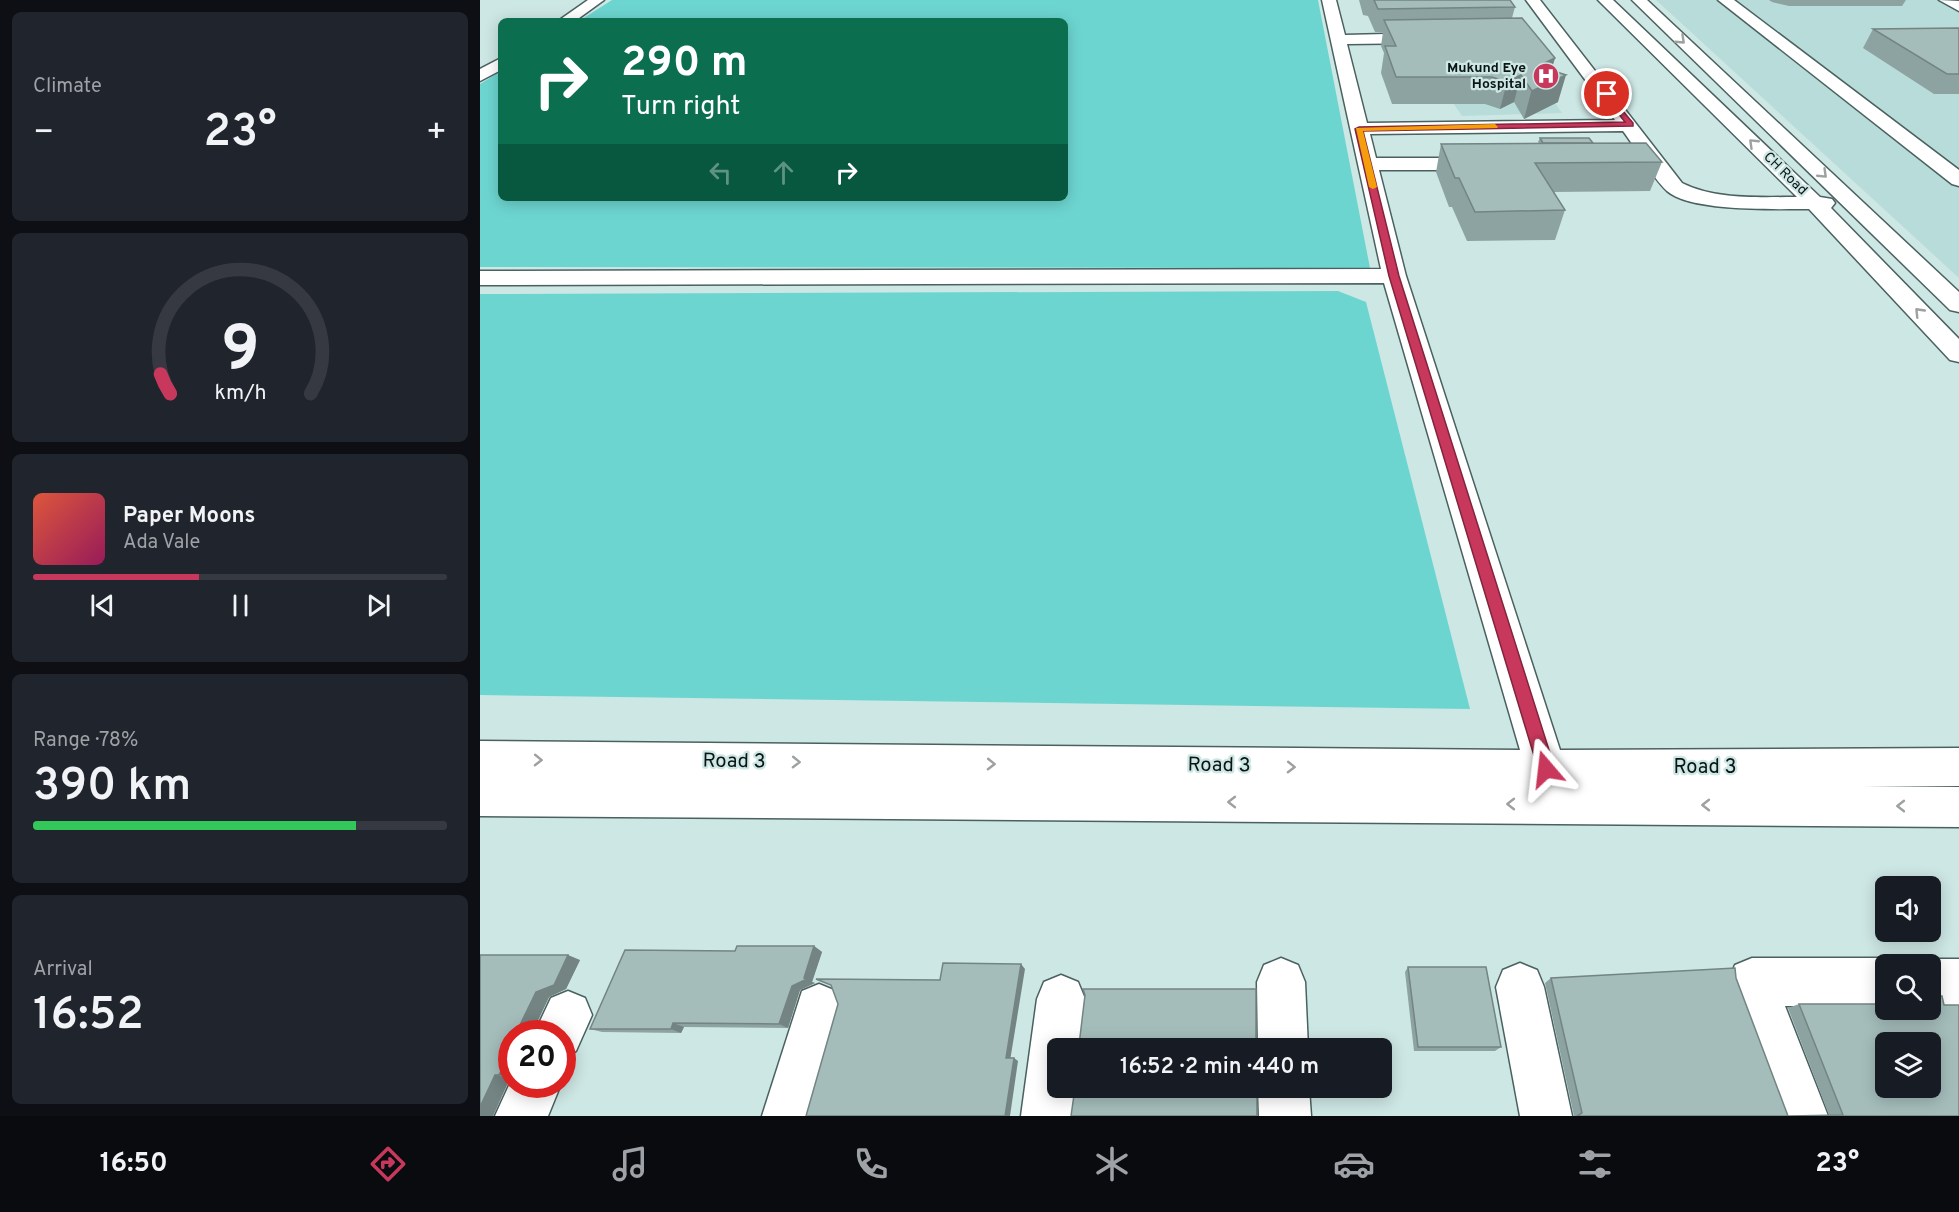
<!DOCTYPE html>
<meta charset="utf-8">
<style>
body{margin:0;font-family:Overpass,sans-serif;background:#20242c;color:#f1f3f6;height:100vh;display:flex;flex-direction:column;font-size:22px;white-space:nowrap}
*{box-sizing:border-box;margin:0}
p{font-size:20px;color:#9ea1a6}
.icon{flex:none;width:33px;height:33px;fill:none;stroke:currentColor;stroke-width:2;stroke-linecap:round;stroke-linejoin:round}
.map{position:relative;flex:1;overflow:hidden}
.panel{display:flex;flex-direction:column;gap:12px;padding:12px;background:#0d0f14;width:480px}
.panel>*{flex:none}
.hud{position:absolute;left:18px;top:18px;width:570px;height:183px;border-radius:9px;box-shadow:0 3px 15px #0003;background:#0b6e4f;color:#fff;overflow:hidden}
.tools{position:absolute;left:1395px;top:876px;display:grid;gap:12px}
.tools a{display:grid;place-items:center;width:66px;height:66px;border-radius:9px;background:#171b24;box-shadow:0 3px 15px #0003;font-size:30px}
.speed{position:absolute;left:18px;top:1020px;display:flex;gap:12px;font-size:30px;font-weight:700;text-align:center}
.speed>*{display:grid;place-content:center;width:78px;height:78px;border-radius:50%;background:#171b24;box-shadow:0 3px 15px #0003;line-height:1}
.speed .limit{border:9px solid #d22;background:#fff;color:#111}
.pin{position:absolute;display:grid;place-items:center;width:51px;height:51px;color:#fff;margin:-26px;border:3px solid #fff;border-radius:50%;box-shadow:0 2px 6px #0007}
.me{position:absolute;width:66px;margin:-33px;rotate:343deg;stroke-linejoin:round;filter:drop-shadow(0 0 4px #0008)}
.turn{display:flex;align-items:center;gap:21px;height:126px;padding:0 24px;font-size:27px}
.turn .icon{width:78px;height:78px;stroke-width:2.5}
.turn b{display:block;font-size:42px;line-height:51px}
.lanes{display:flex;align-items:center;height:57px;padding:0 24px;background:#0003;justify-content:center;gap:30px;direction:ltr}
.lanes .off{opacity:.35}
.big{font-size:45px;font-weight:600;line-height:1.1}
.panel .widget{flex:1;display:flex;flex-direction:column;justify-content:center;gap:9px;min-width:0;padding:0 21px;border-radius:9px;background:#20242c}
.panel .dial{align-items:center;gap:0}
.dial svg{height:156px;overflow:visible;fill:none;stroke:#363941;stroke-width:7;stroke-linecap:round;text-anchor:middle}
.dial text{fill:#f1f3f6;stroke:none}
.song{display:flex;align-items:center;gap:18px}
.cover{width:72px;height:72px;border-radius:9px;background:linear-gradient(135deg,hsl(10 70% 55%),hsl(330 70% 35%))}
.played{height:6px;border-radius:3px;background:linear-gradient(90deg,#c8385c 40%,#363941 40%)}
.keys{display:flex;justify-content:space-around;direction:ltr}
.heat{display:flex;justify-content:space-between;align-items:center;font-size:33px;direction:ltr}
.charge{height:9px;border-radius:4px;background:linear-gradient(90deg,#34c759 78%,#363941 0)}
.trip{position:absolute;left:567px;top:1038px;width:345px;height:60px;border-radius:9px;background:#171b24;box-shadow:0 3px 15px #0003;font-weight:600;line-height:60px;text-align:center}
.tabs{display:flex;height:96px;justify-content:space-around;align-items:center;background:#090b0e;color:#9ea1a6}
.tabs .icon{width:42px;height:42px}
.tabs .on{color:#c8385c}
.tabs b{font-size:27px;color:#f1f3f6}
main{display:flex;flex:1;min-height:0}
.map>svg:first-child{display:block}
.built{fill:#b8dcd9}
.green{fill:#6dd5d0}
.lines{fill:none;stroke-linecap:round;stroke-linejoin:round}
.minor-casing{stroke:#4a615f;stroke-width:3}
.minor{fill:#fff;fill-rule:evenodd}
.wall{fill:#8da3a1}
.shaded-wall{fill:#738483}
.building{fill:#a4bdbb;stroke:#738483;stroke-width:1.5;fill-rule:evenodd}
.oneway{stroke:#9da1a1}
.route{fill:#c8385c;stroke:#82243c;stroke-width:1.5}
.slow{fill:#f59e0b}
.labels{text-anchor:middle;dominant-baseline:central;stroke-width:4.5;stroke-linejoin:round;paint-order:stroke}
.far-poi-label{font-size:14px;font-weight:bold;fill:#0b1514;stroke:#cde7e5;text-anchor:end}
.far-street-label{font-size:14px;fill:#0b1514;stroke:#cde7e5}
.near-street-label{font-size:20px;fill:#0b1514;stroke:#cde7e5}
</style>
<main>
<section class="panel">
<div class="widget"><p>Climate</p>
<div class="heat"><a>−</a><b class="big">23°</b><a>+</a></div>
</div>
<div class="widget dial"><svg viewBox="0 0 100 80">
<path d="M14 69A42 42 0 1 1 86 69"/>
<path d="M14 69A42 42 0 0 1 9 59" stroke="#c8385c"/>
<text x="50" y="56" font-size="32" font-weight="700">9</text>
<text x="50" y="72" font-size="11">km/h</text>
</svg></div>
<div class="widget">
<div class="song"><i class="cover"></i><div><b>Paper Moons</b><p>Ada Vale</p></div></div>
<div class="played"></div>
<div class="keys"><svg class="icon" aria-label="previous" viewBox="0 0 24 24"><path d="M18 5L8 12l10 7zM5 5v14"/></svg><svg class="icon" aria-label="pause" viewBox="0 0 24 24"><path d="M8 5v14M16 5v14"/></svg><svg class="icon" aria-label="next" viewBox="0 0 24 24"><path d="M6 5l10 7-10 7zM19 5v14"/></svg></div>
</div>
<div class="widget"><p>Range · 78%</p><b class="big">390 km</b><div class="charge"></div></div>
<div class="widget"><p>Arrival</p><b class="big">16:52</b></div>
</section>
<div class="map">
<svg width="1479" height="1116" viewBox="0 0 1479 1116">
<rect width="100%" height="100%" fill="#cde7e5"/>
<g class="built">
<path d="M 1176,0 L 1479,0 L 1479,278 Z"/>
<path d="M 1070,95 L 1082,113 L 982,116 L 969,97 Z"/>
</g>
<g class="green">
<path d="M 132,0 L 838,0 L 890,268 L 0,267 L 0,84 L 21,71 L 21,198 L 585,198 L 585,21 L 99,21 Z"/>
<path d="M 858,291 L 886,302 L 990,709 L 0,695 L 0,294 Z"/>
</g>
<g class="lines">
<defs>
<g id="minor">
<path d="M 108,0 L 124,0 L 95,21 L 78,21 Z"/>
<path d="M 842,0 L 856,0 L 865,35 L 947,33 L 955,38 L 947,43 L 867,44 L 887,123 L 1135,120 L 1046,0 L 1060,0 L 1202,183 C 1236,200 1279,197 1317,197 L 1118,0 L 1133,0 L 1340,197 L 1352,199 L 1355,203 L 1351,208 L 1479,339 L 1479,362 L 1470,360 L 1329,209 C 1297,209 1211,212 1187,191 C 1172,177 1156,148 1143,131 L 890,134 L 896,158 L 1002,158 L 1009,160 L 1012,164 L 1009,168 L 1002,170 L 899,170 L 926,276 L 1080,750 L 1479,748 L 1479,786 L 1384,786 L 1479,787 L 1479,827 L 0,816 L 0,741 L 1040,750 L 904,283 L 0,285 L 0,271 L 901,269 Z"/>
<path d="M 1152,0 L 1167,0 L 1479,292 L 1479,312 L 1470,310 Z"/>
<path d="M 1238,0 L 1254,0 L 1479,170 L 1479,186 L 1472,184 Z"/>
<path d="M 1459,0 L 1479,1 L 1479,11 Z"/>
<path d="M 21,58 L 21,70 L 0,81 L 0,69 Z"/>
<path d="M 801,958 L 818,965 L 825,982 L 828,1048 L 778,1048 L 777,982 L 784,965 Z"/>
<path d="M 1272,958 L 1406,958 L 1421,964 L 1406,964 L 1406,1006 L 1305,1006 L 1348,1116 L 1296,1116 L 1248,982 L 1255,965 Z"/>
<path d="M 1450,959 L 1479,959 L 1479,1007 L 1450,1007 L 1450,964 L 1437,964 Z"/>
<path d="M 1040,963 L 1057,970 L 1064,987 L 1092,1116 L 1040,1116 L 1016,987 L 1023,970 Z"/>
<path d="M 581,975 L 598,982 L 605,999 L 600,1048 L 578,1048 L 578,1088 L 596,1088 L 593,1116 L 541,1116 L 557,999 L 564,982 Z"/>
<path d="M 339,984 L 356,991 L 363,1008 L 334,1116 L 282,1116 L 322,991 Z"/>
<path d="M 88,991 L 105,998 L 112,1015 L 96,1051 L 82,1057 L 82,1034 L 54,1034 L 71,998 Z"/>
<path d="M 32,1079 L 32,1084 L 81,1084 L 68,1116 L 15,1116 Z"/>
<path d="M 778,1088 L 829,1088 L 831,1116 L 779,1116 Z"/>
</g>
</defs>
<use href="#minor" class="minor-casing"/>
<use href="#minor" class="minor"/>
</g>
<g class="wall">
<path d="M 879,0 L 1030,0 L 1035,7 L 1032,18 L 1075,58 L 1071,70 L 1078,102 L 1044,119 L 1034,102 L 1020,109 L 1005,104 L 912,104 L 901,73 L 904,53 L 901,46 L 903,32 L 895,32 L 888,16 L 883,15 Z"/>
<path d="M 1289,0 L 1426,0 L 1422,6 L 1309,6 L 1292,2 Z"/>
<path d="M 1479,28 L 1479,94 L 1454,94 L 1383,48 L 1393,29 Z"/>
<path d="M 1060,138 L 1113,143 L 1182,162 L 1170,191 L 1074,192 L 1085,210 L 1075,240 L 987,241 L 972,207 L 969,207 L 956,172 L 961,144 L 1059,143 L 1058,142 Z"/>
<path d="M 334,946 L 342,952 L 332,982 L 335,983 L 320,990 L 308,1028 L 204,1027 L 201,1033 L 122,1032 L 110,1029 L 255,951 Z"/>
<path d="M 0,955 L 100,960 L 86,989 L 69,997 L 52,1033 L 54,1034 L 32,1034 L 32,1078 L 30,1078 L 13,1116 L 0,1116 Z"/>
<path d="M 928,967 L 1021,1047 L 1015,1051 L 934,1051 L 925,972 Z"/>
<path d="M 1071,978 L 1256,978 L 1308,1116 L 1349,1115 L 1308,1008 L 1319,1004 L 1479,1116 L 1093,1116 L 1094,1116 L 1065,983 Z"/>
</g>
<g class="shaded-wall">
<path d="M 1075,58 L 1067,84 L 1086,75 L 1078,102 L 1044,119 L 1058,66 Z"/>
<path d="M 1041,75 L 1034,102 L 1020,109 L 1027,82 Z"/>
<path d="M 334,946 L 342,952 L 332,982 L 335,983 L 320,990 L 308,1028 L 299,1024 L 312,986 Z"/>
<path d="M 88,955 L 100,960 L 86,989 L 69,997 L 52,1033 L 40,1032 L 38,1029 L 56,992 Z"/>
<path d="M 541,964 L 545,969 L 530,1061 L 526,1058 Z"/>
<path d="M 193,1023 L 204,1027 L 201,1033 L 191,1029 Z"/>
<path d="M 32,1050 L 32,1077 L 19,1075 Z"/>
<path d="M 534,1058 L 538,1061 L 530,1116 L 525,1116 Z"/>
<path d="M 15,1075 L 30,1078 L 13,1116 L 0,1116 L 0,1107 Z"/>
</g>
<g class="building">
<path d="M 894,0 L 1030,0 L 1035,7 L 898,9 Z"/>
<path d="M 1042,18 L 1075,58 L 1058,66 L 1086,75 L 1052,91 L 1041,75 L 1027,82 L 1012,77 L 916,77 L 905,46 L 916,46 L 904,20 Z"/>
<path d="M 1479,28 L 1479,74 L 1467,74 L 1393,29 Z"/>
<path d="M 1060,138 L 1109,138 L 1113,143 L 1063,143 Z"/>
<path d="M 1166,143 L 1182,162 L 1055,163 L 1085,210 L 995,212 L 979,178 L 975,178 L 961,144 Z"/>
<path d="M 257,946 L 334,946 L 324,978 L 327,979 L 312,986 L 299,1024 L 193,1023 L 191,1029 L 110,1029 L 145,950 L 255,951 Z"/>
<path d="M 0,955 L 88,955 L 74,985 L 56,992 L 38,1029 L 40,1032 L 50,1032 L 32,1034 L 32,1050 L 19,1075 L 15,1075 L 0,1107 Z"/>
<path d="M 463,963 L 541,964 L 526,1058 L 534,1058 L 525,1116 L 326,1116 L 358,1004 L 351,985 L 336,979 L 460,980 Z"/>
<path d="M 928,967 L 1006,967 L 1021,1047 L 938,1047 Z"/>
<path d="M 1255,968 L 1256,978 L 1308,1116 L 1363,1115 L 1319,1004 L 1406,1004 L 1406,1010 L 1450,1010 L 1450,996 L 1462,996 L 1464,1005 L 1479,1005 L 1479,1116 L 1097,1116 L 1102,1113 L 1071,978 ZM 1406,1042 L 1450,1042 L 1450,1088 L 1406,1088 Z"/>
<path d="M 603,989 L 776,989 L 776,1044 L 780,1047 L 780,1048 L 582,1048 L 582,1047 L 599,1045 L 605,995 Z"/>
<path d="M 595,1088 L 777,1088 L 777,1116 L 591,1116 Z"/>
</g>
<defs><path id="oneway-chevron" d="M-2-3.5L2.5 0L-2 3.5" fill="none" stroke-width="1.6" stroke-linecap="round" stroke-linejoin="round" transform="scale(1.5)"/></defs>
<g class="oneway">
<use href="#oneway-chevron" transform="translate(1201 40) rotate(43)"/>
<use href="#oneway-chevron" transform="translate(1273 143) rotate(-136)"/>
<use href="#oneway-chevron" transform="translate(1343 174) rotate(44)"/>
<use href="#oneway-chevron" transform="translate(1439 312) rotate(-134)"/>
<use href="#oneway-chevron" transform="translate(58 760) rotate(1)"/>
<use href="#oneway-chevron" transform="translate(316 762) rotate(1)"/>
<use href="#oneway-chevron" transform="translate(511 764) rotate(1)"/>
<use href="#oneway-chevron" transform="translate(811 767) rotate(1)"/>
<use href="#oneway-chevron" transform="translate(752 802) rotate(-180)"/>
<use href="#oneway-chevron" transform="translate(1031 804) rotate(-180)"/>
<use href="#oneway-chevron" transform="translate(1226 805) rotate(-180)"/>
<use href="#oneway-chevron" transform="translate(1421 806) rotate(-180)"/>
</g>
<path class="route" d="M 1127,92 L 1153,123 L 1153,126 L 883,131 L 919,276 L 1075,769 L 1072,775 L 1066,777 L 1060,775 L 1058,769 L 909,276 L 875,129 L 879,127 L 1145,122 L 1123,94 Z"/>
<path class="slow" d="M 1015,124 L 1018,127 L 1017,128 L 883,131 L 897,187 L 893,189 L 889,187 L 876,128 Z"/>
<defs>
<symbol id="hospital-disc" viewBox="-11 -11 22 22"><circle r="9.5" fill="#c8385c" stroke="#cde7e5"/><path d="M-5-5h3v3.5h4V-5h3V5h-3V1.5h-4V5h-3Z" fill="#fff"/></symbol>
</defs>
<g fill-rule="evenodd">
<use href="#hospital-disc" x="1051" y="61" width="30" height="30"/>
</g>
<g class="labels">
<g class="far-poi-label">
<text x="1046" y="68">Mukund Eye<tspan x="1046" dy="16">Hospital</tspan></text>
</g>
<g class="far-street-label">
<text transform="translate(1305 174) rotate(44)">CH Road</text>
</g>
<g class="near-street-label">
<text transform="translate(254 762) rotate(1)">Road 3</text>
<text transform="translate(739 766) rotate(1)">Road 3</text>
<text x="1225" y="768">Road 3</text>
</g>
</g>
</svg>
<div class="tools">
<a><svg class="icon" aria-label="sound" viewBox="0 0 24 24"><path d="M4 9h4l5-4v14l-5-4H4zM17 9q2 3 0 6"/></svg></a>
<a><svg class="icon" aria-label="search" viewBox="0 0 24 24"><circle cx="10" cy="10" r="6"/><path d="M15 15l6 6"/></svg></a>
<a><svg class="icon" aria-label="layers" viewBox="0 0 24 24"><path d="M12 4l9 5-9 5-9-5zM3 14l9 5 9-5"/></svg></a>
</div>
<div class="speed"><div class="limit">20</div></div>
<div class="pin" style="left:1127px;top:94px;background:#d93025"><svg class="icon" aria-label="arrive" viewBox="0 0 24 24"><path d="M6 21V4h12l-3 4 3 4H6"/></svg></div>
<svg class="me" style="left:1066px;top:769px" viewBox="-20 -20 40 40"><path d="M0-17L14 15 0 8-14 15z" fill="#c8385c" stroke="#fff" stroke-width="4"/></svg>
<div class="trip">16:52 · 2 min · 440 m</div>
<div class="hud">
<div class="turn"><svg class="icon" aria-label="right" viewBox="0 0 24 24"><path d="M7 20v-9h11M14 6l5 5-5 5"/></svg><div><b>290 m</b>Turn right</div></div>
<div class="lanes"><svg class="icon off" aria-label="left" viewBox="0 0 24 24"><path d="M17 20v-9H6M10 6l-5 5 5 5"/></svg><svg class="icon off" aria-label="ahead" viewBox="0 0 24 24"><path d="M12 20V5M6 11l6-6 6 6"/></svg><svg class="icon" aria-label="right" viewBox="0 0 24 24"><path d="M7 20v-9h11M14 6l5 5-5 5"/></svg></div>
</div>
</div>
</main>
<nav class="tabs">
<b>16:50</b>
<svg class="icon on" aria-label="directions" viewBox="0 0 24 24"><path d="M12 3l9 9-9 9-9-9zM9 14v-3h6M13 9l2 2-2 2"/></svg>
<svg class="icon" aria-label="music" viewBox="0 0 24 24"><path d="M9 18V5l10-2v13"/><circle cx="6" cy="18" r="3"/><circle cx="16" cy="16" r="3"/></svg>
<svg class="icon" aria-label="phone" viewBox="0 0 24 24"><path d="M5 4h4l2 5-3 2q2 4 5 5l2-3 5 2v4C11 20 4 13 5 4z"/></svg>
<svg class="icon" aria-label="climate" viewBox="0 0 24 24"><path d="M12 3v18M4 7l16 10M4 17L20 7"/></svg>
<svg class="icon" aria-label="car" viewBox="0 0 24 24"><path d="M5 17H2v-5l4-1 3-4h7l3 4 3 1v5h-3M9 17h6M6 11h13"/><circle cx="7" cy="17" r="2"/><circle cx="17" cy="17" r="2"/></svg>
<svg class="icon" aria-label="filters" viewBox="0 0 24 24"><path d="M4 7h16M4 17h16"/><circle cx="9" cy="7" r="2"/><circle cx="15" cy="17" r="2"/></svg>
<b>23°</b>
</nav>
